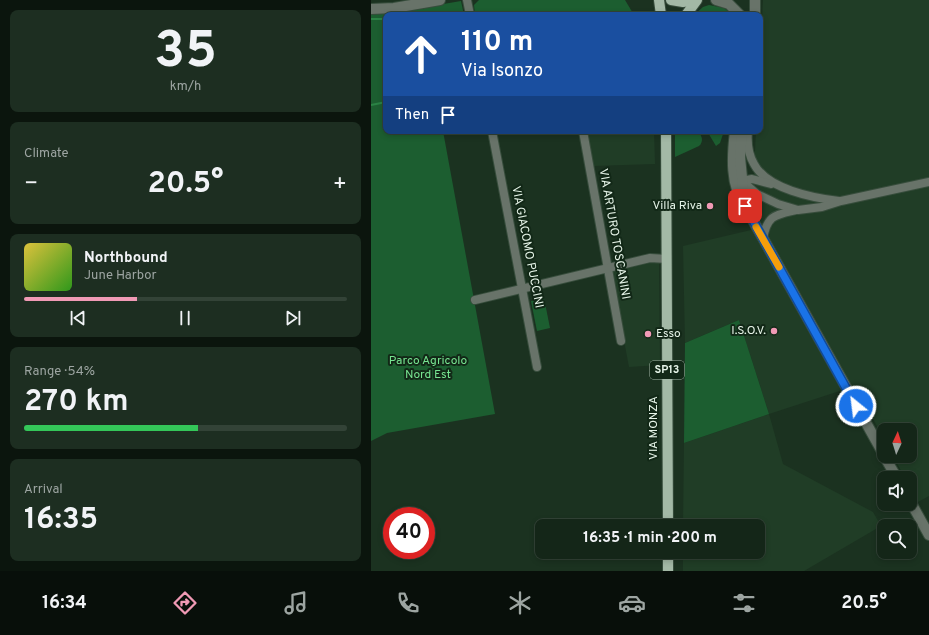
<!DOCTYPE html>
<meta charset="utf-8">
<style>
body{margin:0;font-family:Overpass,sans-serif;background:#1d2e21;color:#f1f3f6;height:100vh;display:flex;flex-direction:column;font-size:15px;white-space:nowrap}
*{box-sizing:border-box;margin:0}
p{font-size:13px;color:#9da5a2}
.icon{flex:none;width:22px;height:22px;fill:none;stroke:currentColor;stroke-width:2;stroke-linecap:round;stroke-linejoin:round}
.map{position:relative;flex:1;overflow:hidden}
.side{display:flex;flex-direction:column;gap:10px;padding:10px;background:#0b150d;width:371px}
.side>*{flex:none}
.guide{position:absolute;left:12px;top:12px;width:380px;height:122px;border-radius:8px;box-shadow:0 2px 6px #0003,0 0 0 1px #334337;background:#1a4fa0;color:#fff;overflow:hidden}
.needle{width:26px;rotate:4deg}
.controls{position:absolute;left:506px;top:423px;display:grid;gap:8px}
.controls a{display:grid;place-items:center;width:40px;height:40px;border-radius:8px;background:#142618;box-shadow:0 2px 6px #0003,0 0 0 1px #334337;font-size:20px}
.speed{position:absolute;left:12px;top:507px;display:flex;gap:8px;font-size:20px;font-weight:700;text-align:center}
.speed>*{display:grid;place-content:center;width:52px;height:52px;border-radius:50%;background:#142618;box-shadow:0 2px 6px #0003,0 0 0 1px #334337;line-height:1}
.speed .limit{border:6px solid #d22;background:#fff;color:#111}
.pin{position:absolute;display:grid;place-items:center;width:34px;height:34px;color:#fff;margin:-17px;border-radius:8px;box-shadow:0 2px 6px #0006}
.me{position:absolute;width:44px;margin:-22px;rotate:331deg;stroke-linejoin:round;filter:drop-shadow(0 0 3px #0008)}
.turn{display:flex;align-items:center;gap:14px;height:84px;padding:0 12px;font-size:18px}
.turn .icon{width:52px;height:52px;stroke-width:2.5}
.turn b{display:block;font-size:28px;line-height:34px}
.then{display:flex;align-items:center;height:38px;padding:0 12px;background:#0003;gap:8px;font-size:15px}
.big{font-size:30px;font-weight:700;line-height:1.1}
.side .widget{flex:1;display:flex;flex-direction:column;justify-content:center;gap:6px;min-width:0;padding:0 14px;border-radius:8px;background:#1d2e21}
.side .dial{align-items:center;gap:0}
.dial b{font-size:52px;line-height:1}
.song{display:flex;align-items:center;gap:12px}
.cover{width:48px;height:48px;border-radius:6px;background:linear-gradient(135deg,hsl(50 70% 55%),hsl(110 70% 35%))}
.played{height:4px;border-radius:2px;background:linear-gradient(90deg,#f09ab5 35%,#334337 35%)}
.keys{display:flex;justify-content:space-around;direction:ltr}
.heat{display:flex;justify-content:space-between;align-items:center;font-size:22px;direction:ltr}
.charge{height:6px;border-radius:3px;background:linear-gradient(90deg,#34c759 54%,#334337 0)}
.trip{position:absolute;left:164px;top:519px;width:230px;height:40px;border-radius:8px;background:#142618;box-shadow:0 2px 6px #0003,0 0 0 1px #334337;font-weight:700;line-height:40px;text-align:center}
.tab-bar{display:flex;height:64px;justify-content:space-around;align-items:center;background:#080f0a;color:#9da5a2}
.tab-bar .icon{width:28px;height:28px}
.tab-bar .current{color:#f09ab5}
.tab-bar b{font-size:18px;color:#f1f3f6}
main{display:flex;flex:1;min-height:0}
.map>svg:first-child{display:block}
.built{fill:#203d26}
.green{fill:#1c5e30}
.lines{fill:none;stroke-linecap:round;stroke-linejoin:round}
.stream{stroke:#2b8345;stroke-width:2}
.minor-casing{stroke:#374d3c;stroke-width:10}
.tertiary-casing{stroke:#374d3c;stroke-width:12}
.primary-casing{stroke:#374d3c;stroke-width:12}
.minor{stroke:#687369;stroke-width:8}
.tertiary{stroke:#687369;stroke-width:10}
.primary{stroke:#a3b9a6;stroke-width:10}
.route-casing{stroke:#114b97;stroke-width:10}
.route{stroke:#1a73e8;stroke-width:7}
.slow{stroke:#f59e0b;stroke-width:7}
.poi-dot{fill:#f09ab5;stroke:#122817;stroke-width:1.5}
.labels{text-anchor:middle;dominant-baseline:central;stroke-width:4;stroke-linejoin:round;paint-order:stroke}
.shield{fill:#122817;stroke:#a6b7a9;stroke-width:1}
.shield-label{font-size:11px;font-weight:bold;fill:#e6f4e8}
.poi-label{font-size:12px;fill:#e6f4e8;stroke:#122817;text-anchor:end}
.street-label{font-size:12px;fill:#e6f4e8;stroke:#122817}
.park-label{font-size:12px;fill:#77e591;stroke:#122817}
</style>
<main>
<section class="side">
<div class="widget dial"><b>35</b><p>km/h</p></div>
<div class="widget"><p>Climate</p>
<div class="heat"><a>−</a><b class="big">20.5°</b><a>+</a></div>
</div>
<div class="widget">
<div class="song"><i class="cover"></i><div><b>Northbound</b><p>June Harbor</p></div></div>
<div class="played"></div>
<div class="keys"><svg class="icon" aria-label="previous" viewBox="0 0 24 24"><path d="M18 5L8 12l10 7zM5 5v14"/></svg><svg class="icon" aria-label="pause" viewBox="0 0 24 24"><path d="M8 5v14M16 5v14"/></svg><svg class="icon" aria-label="next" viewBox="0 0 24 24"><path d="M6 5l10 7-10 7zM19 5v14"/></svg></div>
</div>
<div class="widget"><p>Range · 54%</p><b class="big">270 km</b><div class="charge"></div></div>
<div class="widget"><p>Arrival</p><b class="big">16:35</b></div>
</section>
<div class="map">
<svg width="558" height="571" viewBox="0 0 558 571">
<rect width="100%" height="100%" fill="#1b3220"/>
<g class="built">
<path d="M 392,0 L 558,0 L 558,496 L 547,502 L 539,488 L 539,478 L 534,478 L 522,456 L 539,456 L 539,430 L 513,430 L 513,439 L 484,386 L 398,414 L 412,464 L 502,512 L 510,526 L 433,571 L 312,571 L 312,552 L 387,552 L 387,526 L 312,526 L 313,443 L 398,414 L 368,320 L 314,343 L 312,246 L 380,230 L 385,131 L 389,131 L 389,59 Z"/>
<path d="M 215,131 L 283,131 L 284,164 L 222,166 Z"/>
<path d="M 279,262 L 288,262 L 289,365 L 258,367 L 240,271 Z"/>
</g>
<g class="green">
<path d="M 108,0 L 254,0 L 263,15 L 104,15 L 103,5 Z"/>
<path d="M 90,1 L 93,15 L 15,15 L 15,131 L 72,131 L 124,414 L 16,433 L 0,441 L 0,13 L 37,10 Z"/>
<path d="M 338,5 L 353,8 L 362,15 L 323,15 L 332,7 Z"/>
<path d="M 304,131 L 327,131 C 331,136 333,141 328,146 L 304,157 Z"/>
<path d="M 336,131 L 353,131 L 349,143 L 345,146 Z"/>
<path d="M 173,298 L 179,328 L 166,331 L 160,301 Z"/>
<path d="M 368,320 L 398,414 L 313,443 L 314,343 Z"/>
</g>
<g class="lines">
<g class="stream">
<path d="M 0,19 L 15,19"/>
<path d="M 0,105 L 15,102"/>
</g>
<defs>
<g id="minor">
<path d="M 96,0 L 99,15"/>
<path d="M 121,131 L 166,367"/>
<path d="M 212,131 L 250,341"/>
<path d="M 377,131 C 376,142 377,154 383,164 C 396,189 442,198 468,201"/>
<path d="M 370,180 L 386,194 L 407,204 L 427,210 L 451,207 L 470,201 L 558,182"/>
<path d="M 371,181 L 381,179 L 400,184"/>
<path d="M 392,239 C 396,215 404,215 425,210"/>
<path d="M 104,300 L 279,258 L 296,259"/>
</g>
<g id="tertiary">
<path d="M 345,0 L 358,4 L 369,15"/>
<path d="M 0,9 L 23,8 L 69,0"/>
<path d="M 384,15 L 384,0"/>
<path d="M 364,131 C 361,156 359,185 374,206 L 513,455"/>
<path d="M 371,131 L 369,157 L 373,198"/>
<path d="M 513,456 L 526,478"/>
<path d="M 539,501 L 558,535"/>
</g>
<g id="primary">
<path d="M 288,0 L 290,15"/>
<path d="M 300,0 L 312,2 L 325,0"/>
<path d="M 315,15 L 326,0"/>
<path d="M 295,131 L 297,526"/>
<path d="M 297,552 L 297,571"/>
</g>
</defs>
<use href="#minor" class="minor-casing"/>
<use href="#tertiary" class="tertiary-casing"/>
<use href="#primary" class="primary-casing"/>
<use href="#minor" class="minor"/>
<use href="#tertiary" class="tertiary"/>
<use href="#primary" class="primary"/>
</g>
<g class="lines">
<defs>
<path id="route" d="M 374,206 L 485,406"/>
</defs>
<use href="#route" class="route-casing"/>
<use href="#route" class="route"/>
<path class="slow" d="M 385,227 L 408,267"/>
</g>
<g class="poi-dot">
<circle cx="339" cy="206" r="4"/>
<circle cx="403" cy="331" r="4"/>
<circle cx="277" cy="334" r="4"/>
</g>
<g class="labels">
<rect class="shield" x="279" y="361" width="34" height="18" rx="3"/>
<g class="shield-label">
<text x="296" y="370">SP13</text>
</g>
<g class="poi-label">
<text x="331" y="206">Villa Riva</text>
<text x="395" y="331">I.S.O.V.</text>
<text x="285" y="334" text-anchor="start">Esso</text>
</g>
<g class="street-label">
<text transform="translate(243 234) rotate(80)">VIA ARTURO TOSCANINI</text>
<text transform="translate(156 247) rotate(79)">VIA GIACOMO PUCCINI</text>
<text transform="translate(283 428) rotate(-90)">VIA MONZA</text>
</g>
<g class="park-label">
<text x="57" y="361">Parco Agricolo<tspan x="57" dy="14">Nord Est</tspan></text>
</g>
</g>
</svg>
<div class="controls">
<a><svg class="needle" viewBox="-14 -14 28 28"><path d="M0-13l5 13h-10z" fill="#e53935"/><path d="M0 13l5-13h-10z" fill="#9da5a2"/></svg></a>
<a><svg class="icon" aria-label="sound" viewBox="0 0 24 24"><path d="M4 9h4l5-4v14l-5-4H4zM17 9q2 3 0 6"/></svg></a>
<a><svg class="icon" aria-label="search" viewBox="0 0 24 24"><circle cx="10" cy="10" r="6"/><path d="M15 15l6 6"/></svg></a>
</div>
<div class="speed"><div class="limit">40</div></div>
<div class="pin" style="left:374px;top:206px;background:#d93025"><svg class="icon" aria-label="arrive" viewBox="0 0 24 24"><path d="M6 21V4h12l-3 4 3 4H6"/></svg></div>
<svg class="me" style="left:485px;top:406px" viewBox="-20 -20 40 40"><circle r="17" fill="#1a73e8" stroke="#fff" stroke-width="3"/><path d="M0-11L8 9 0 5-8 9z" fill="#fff"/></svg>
<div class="trip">16:35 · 1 min · 200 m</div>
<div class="guide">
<div class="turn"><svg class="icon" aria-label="ahead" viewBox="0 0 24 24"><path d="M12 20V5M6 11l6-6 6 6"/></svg><div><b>110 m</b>Via Isonzo</div></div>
<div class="then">Then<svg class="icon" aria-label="arrive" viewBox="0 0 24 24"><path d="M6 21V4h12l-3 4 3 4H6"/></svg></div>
</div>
</div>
</main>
<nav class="tab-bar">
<b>16:34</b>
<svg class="icon current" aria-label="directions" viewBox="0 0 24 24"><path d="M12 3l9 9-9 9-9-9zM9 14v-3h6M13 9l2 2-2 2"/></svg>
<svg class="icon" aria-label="music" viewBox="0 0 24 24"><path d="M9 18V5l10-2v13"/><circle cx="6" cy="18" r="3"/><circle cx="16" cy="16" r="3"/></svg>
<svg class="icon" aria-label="phone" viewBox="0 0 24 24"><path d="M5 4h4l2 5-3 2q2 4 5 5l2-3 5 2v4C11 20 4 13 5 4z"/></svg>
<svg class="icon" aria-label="climate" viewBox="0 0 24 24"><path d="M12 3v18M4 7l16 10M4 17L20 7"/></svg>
<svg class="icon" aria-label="car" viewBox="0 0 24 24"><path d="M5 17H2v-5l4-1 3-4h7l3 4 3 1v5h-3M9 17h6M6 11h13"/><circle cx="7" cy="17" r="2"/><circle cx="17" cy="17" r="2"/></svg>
<svg class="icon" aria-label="filters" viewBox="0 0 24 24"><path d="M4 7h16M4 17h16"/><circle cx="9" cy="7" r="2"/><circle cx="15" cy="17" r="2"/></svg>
<b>20.5°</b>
</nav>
